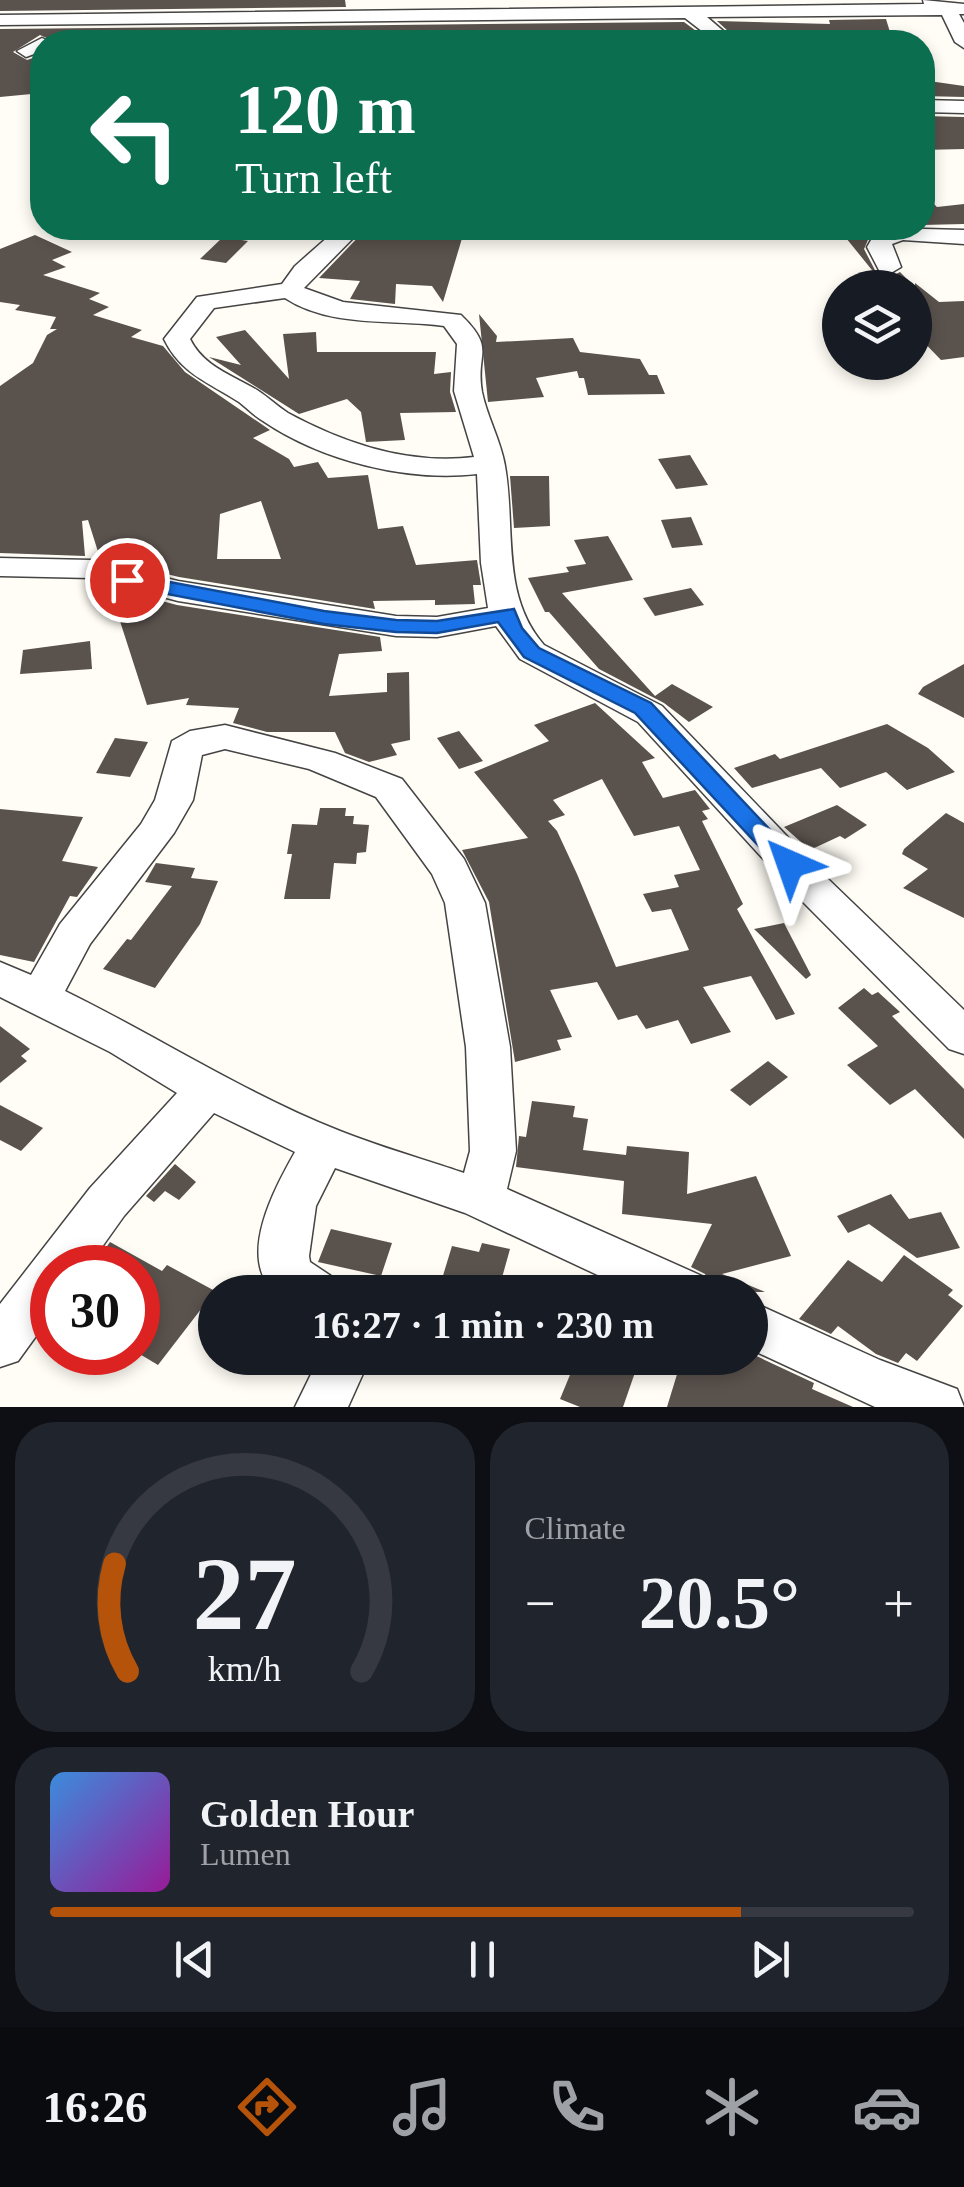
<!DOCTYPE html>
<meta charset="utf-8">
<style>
body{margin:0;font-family:Georgia,serif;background:#20242c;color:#f1f3f6;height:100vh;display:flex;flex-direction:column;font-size:38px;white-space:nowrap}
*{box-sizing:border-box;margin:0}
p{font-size:32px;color:#9ea1a6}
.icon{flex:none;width:55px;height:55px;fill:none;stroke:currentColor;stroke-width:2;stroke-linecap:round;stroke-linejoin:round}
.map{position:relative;height:1407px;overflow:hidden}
.sheet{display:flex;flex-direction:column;gap:15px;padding:15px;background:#0d0f14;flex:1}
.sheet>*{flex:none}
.top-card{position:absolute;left:30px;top:30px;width:905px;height:210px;border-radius:40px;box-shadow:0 5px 15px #0003;background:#0b6e4f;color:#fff;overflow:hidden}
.fabs{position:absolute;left:822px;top:270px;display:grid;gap:20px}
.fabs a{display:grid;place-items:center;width:110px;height:110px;border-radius:50%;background:#171b24;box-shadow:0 5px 15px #0003;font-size:50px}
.speed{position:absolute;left:30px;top:1245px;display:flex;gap:20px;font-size:50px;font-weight:700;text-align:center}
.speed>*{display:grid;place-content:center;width:130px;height:130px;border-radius:50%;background:#171b24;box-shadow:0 5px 15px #0003;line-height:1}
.speed .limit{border:15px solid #d22;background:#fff;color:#111}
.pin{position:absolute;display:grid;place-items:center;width:85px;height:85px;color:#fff;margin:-42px;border:5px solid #fff;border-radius:50%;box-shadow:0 2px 10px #0007}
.me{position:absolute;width:110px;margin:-55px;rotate:317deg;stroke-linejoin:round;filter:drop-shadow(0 0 8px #0008)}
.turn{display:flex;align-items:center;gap:35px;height:210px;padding:0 40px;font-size:45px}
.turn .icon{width:130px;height:130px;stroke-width:2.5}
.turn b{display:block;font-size:70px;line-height:85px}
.big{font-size:75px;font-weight:800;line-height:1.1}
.sheet .tile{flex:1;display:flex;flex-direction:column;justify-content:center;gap:15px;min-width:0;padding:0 35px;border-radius:40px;background:#20242c}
.sheet .dial{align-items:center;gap:0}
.dial svg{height:260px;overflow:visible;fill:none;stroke:#363941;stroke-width:7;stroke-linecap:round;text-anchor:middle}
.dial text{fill:#f1f3f6;stroke:none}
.song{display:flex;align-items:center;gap:30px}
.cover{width:120px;height:120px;border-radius:15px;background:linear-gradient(135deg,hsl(210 70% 55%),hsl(300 70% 35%))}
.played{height:10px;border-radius:5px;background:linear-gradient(90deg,#b45309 80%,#363941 80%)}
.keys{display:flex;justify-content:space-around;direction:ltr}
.heat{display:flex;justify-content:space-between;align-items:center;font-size:55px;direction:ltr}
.sheet .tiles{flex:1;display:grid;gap:15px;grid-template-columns:1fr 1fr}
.tile:last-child{grid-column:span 2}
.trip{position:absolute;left:198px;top:1275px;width:570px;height:100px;border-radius:50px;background:#171b24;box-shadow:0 5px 15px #0003;font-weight:800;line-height:100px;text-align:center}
.tab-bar{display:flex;height:160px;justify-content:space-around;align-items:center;background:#090b0e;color:#9ea1a6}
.tab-bar .icon{width:70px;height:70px}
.tab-bar .current{color:#b45309}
.tab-bar b{font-size:45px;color:#f1f3f6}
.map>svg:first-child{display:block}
.building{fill:#5a524d;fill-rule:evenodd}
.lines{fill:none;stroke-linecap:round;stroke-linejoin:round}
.minor-casing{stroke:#444;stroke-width:3}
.minor{fill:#fff;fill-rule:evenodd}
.route{fill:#1a73e8;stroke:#114b97;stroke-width:2.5}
</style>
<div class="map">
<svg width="964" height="1407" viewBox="0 0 964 1407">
<rect width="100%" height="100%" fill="#fffdf5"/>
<g class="building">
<path d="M 0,0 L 345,0 L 346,7 L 0,11 Z"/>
<path d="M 886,19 L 893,42 L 740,42 L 717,21 L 830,24 L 829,20 Z"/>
<path d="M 684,22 L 711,42 L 88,42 L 87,38 L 53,41 L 40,35 L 13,52 L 27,60 L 42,55 L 42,93 L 0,97 L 0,29 Z"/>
<path d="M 922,80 L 964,86 L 964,97 L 922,96 Z"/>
<path d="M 922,116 L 964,117 L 964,149 L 922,150 Z"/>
<path d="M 922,192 L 937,207 L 964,204 L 964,224 L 922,225 Z"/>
<path d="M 367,228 L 442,228 L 438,233 L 463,235 L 443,302 L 432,286 L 396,284 L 395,304 L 350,299 L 360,281 L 319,278 Z"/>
<path d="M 866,231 L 870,235 L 864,249 L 877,274 L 888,278 L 900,272 L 910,282 L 888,286 L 880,280 L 842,233 Z"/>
<path d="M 35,235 L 72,252 L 52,260 L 66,267 L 43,275 L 100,293 L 89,299 L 109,307 L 93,315 L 142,330 L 131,337 L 163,346 L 185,372 L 270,430 L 253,438 L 289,459 L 294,467 L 318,462 L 328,478 L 368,475 L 378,529 L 403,526 L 416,565 L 477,560 L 481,585 L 473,585 L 475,604 L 435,605 L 435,600 L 373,601 L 375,609 L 179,577 L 100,558 L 88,520 L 82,521 L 85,556 L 0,553 L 0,386 L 33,363 L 47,335 L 57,329 L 50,329 L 56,317 L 15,310 L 20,305 L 0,302 L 0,249 ZM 261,501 L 281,559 L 217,559 L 220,514 Z"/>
<path d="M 223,237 L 248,241 L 226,263 L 200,259 Z"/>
<path d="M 915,283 L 939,302 L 964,301 L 964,357 L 941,360 L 915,333 Z"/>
<path d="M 479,314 L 497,336 L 496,342 L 573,338 L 580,352 L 640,359 L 649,375 L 657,375 L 665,394 L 588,395 L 584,378 L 579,378 L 577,371 L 536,378 L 544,397 L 488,402 Z"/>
<path d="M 245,330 L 289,379 L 283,334 L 316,332 L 317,352 L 436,352 L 434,374 L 451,372 L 450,392 L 456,412 L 400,413 L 405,440 L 366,442 L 361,412 L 347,399 L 299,414 L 209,357 L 241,365 L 216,337 Z"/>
<path d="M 690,455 L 708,485 L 676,489 L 658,459 Z"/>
<path d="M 510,476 L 549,476 L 550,526 L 514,528 Z"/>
<path d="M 691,517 L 703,545 L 672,548 L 661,520 Z"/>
<path d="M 608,536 L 633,580 L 562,593 L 655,696 L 672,684 L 713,707 L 689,722 L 664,703 L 599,669 L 549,612 L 545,612 L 528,578 L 569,572 L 566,567 L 586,564 L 574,540 Z"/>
<path d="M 109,587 L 177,605 L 380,637 L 382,651 L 339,654 L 329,696 L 387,692 L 387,673 L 409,672 L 410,740 L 391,744 L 397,755 L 369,762 L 345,753 L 335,732 L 267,732 L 233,723 L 239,708 L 186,705 L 189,698 L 147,705 Z"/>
<path d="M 691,588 L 704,605 L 655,616 L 643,598 Z"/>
<path d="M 90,641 L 92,669 L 20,674 L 23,650 Z"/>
<path d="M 964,664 L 964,718 L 918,694 L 923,687 Z"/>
<path d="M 595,703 L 655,758 L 642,762 L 663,798 L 695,790 L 710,809 L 702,811 L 708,819 L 702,821 L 743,904 L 737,909 L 795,1014 L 776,1020 L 751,976 L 703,987 L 731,1032 L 691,1044 L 678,1020 L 646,1029 L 637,1015 L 618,1020 L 597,982 L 550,990 L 572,1037 L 557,1040 L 561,1050 L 515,1062 L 489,902 L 462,850 L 528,838 L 474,772 L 549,741 L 534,725 ZM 602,779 L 634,836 L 679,826 L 700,870 L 674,875 L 679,887 L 643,894 L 652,912 L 671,909 L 689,950 L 616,967 L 577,874 L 557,831 L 548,821 L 565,815 L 553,800 Z"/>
<path d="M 887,724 L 928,748 L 955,772 L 907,790 L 886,772 L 840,788 L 821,768 L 752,788 L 734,768 L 775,754 L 780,759 Z"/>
<path d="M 459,731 L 483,761 L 459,769 L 437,738 Z"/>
<path d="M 115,738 L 148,742 L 130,777 L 96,773 Z"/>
<path d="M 837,805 L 867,825 L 845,839 L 840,836 L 810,850 L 784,827 Z"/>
<path d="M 320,808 L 346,808 L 345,816 L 354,816 L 353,824 L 369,825 L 366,852 L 357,853 L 356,864 L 334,863 L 330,899 L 284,899 L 292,854 L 287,854 L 292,824 L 317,825 Z"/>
<path d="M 0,809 L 83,817 L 62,861 L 98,867 L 77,897 L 70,896 L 34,962 L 0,955 Z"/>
<path d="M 946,813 L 964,823 L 964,918 L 903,888 L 928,869 L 902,854 L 904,849 Z"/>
<path d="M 156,863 L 195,868 L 191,878 L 218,881 L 200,924 L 155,988 L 103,969 L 127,939 L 131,940 L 172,886 L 145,882 Z"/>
<path d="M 784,923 L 811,975 L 806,979 L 754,929 Z"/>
<path d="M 864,988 L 872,995 L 878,992 L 900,1012 L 892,1016 L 964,1089 L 964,1139 L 915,1089 L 890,1105 L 847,1065 L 878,1046 L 838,1008 Z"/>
<path d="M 0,1026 L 30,1049 L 21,1056 L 27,1061 L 0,1083 Z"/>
<path d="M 768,1061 L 788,1077 L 750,1106 L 730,1090 Z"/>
<path d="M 532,1101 L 575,1106 L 573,1117 L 588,1119 L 583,1150 L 626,1155 L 627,1146 L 689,1152 L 687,1194 L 756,1176 L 791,1256 L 722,1274 L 765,1292 L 713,1292 L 705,1274 L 691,1267 L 712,1224 L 622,1214 L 624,1181 L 516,1167 L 519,1136 L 526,1137 Z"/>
<path d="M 0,1105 L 43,1128 L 21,1151 L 0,1140 Z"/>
<path d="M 175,1164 L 196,1182 L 179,1200 L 165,1191 L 154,1202 L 146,1196 Z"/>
<path d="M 891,1194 L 909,1219 L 941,1212 L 960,1248 L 917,1258 L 869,1224 L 848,1233 L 837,1216 Z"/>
<path d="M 331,1229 L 392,1243 L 381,1276 L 318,1262 Z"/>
<path d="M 110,1242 L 162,1271 L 167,1265 L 215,1291 L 158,1365 L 138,1353 L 138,1268 L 92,1268 Z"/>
<path d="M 482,1243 L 510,1249 L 498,1292 L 438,1292 L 452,1246 L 479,1252 Z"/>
<path d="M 904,1255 L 953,1290 L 948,1295 L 963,1306 L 917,1361 L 906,1353 L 898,1363 L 876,1354 L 838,1326 L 831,1334 L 799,1319 L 848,1260 L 882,1282 Z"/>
<path d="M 750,1353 L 814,1383 L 812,1389 L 853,1407 L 667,1407 L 682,1358 L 750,1358 Z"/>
<path d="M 577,1358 L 640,1358 L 623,1407 L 580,1407 L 560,1399 Z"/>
</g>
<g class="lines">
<defs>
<g id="minor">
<path d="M 923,0 L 964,4 L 964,14 L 959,14 L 964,23 L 964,48 L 955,42 L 942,15 L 707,17 L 736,42 L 716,42 L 685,18 L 0,25 L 0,15 L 924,4 Z"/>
<path d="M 42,38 L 50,42 L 42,42 L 42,51 L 26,57 L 17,51 Z"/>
<path d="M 922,100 L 964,101 L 964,113 L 922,112 Z"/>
<path d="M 338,228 L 363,228 L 304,288 L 343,302 L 461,315 C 497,350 475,352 482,392 C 487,417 501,441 505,466 C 516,527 500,595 544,645 L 662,706 L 827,878 L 964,1010 L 964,1054 L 949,1049 L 799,898 L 638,722 L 520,659 L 496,626 L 437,637 L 396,636 L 178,601 L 91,578 L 0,576 L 0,558 L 91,560 L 178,581 L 396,616 L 437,617 L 488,608 L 481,563 L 477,474 C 407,482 322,461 263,421 C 254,416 247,408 239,402 C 208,382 181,374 164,339 L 197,297 L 282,284 L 295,266 ZM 285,298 C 330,328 393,319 444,326 L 457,344 L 454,391 L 474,457 C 409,465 345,444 288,413 C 277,406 268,397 257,390 C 232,375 204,367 190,339 L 214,308 Z"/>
<path d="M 884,228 L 964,230 L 964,244 L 903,240 L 892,244 L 901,267 L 889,274 L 880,272 L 867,247 L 874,235 L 885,231 Z"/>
<path d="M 225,725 L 335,753 L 402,779 L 464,859 L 485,903 L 510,1047 L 516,1151 L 507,1189 L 702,1276 L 709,1292 L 634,1292 L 465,1213 L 335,1168 L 316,1206 L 309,1256 L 310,1262 L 331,1276 L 338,1292 L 274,1292 C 237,1256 275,1188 295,1152 L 214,1113 L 124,1216 L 87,1268 L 52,1268 L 52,1314 L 18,1361 L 0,1367 L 0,1304 L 90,1188 L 177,1093 L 110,1052 L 0,997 L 0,962 L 31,975 L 60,924 L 141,824 L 155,800 L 172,741 L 190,731 ZM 225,749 L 309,769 L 376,797 L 432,874 L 445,903 L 466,1047 L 470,1151 L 464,1173 C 423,1159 380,1147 340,1131 C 244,1093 157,1036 65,991 L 90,944 L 174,833 L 193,800 L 202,755 Z"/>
<path d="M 750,1301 L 880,1360 L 957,1389 L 964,1407 L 875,1407 L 750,1349 Z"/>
<path d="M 319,1358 L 370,1358 L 348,1407 L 295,1407 Z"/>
</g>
</defs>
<use href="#minor" class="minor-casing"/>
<use href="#minor" class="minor"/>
</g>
<path class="route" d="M 127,574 L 324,611 L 396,620 L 437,621 L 514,609 L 522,628 L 539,648 L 651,703 L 802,864 L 799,870 L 781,870 L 635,713 L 524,657 L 498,622 L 437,633 L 396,632 L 324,624 L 120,585 L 117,580 L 120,576 Z"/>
</svg>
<div class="fabs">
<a><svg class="icon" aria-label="layers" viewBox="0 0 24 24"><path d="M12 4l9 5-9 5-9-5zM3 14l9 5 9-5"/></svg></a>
</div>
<div class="speed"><div class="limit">30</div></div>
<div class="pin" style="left:127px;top:580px;background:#d93025"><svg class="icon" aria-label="arrive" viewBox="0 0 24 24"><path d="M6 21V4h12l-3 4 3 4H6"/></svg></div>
<svg class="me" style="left:790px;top:864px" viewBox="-20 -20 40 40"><path d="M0-17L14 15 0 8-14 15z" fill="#1a73e8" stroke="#fff" stroke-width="4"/></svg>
<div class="trip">16:27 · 1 min · 230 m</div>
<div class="top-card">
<div class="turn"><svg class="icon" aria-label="left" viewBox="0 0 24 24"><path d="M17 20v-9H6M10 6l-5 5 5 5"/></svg><div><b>120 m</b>Turn left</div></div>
</div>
</div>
<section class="sheet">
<div class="tiles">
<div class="tile dial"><svg viewBox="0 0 100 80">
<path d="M14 69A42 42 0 1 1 86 69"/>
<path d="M14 69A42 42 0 0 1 10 36" stroke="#b45309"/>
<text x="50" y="56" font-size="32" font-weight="700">27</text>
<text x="50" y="72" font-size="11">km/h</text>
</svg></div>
<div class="tile"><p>Climate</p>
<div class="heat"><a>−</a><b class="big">20.5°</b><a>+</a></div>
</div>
<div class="tile">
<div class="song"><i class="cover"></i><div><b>Golden Hour</b><p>Lumen</p></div></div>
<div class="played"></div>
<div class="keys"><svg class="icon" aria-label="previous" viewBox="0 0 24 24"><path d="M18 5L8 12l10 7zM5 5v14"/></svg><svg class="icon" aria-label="pause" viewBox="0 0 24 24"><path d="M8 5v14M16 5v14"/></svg><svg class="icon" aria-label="next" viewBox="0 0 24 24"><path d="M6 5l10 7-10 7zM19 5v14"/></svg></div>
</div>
</div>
</section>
<nav class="tab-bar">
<b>16:26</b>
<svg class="icon current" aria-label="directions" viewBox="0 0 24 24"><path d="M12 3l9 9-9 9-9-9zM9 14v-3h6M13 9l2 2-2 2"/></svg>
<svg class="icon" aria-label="music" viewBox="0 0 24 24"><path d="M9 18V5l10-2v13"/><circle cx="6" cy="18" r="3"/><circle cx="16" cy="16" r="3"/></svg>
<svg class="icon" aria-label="phone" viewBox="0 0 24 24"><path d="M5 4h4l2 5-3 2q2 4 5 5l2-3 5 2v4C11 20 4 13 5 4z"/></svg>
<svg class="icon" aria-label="climate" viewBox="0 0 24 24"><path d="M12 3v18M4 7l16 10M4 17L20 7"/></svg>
<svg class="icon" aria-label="car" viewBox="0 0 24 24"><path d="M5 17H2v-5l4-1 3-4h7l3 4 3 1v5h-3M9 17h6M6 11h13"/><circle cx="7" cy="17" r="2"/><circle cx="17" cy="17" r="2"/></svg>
</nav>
